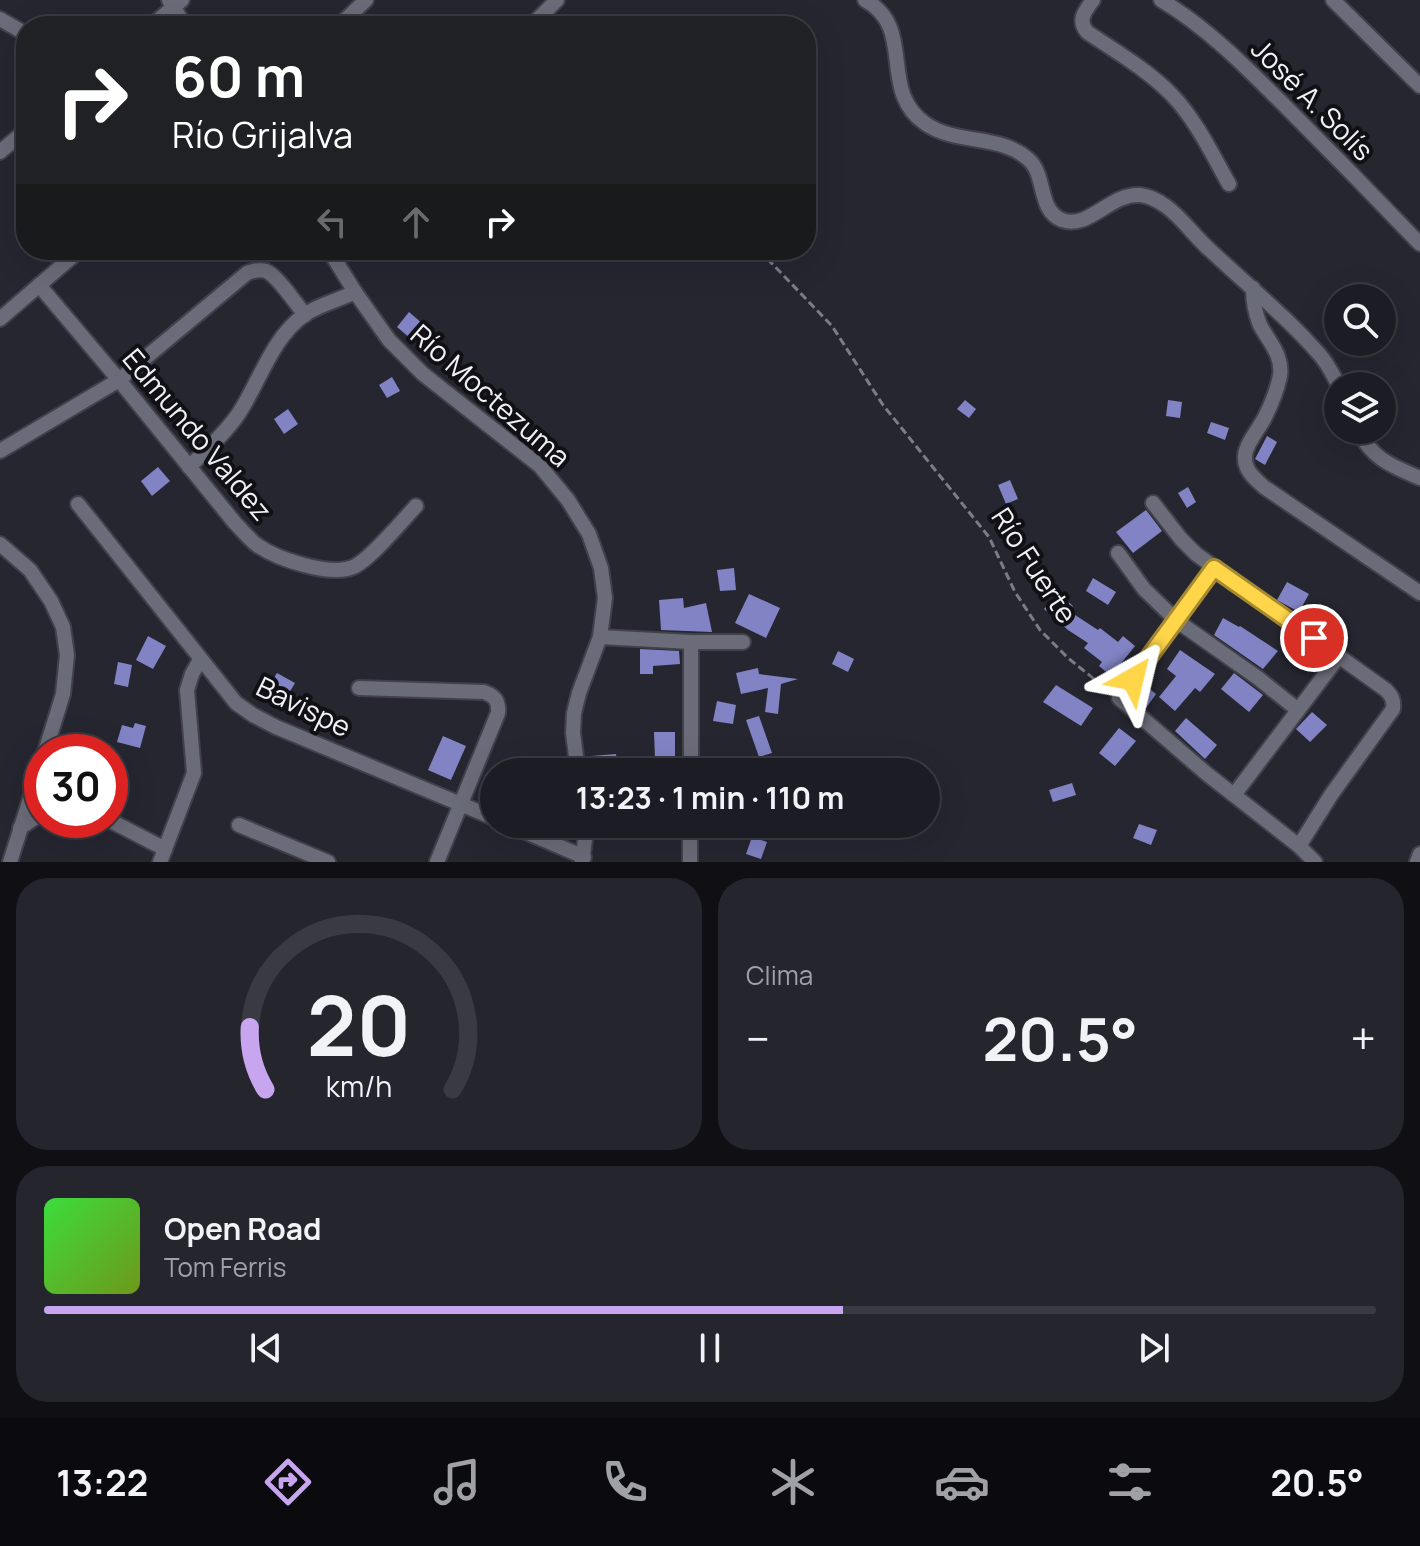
<!DOCTYPE html>
<html lang="es">
<meta charset="utf-8">
<style>
body{margin:0;font-family:Manrope,sans-serif;background:#25252d;color:#f1f3f6;height:100vh;display:flex;flex-direction:column;font-size:30px;white-space:nowrap}
*{box-sizing:border-box;margin:0}
p{font-size:26px;color:#a0a1a7}
.icon{flex:none;width:44px;height:44px;fill:none;stroke:currentColor;stroke-width:2;stroke-linecap:round;stroke-linejoin:round}
.map{position:relative;height:862px;overflow:hidden}
.details{display:flex;flex-direction:column;gap:16px;padding:16px;background:#0f0f14;flex:1}
.details>*{flex:none}
.guide{position:absolute;left:16px;top:16px;width:800px;height:244px;border-radius:32px;box-shadow:0 8px 32px #0002,0 0 0 2px #3a3a42;background:#202124;color:#fff;overflow:hidden}
.controls{position:absolute;left:1324px;top:284px;display:grid;gap:16px}
.controls a{display:grid;place-items:center;width:72px;height:72px;border-radius:50%;background:#1c1c25;box-shadow:0 8px 32px #0002,0 0 0 2px #3a3a42;font-size:40px}
.speed{position:absolute;left:24px;top:734px;display:flex;gap:16px;font-size:40px;font-weight:700;text-align:center}
.speed>*{display:grid;place-content:center;width:104px;height:104px;border-radius:50%;background:#1c1c25;box-shadow:0 8px 32px #0002,0 0 0 2px #3a3a42;line-height:1}
.speed .limit{border:12px solid #d22;background:#fff;color:#111}
.pin{position:absolute;display:grid;place-items:center;width:68px;height:68px;color:#fff;margin:-34px;border:4px solid #fff;border-radius:50%;box-shadow:0 2px 8px #0007}
.me{position:absolute;width:88px;margin:-44px;rotate:37deg;stroke-linejoin:round;filter:drop-shadow(0 0 6px #0008)}
.turn{display:flex;align-items:center;gap:28px;height:168px;padding:0 24px;font-size:36px}
.turn .icon{width:104px;height:104px;stroke-width:2.5}
.turn b{display:block;font-size:56px;line-height:68px}
.lanes{display:flex;align-items:center;height:76px;padding:0 24px;background:#0003;justify-content:center;gap:40px;direction:ltr}
.lanes .off{opacity:.35}
.big{font-size:60px;font-weight:700;line-height:1.1}
.details .card{flex:1;display:flex;flex-direction:column;justify-content:center;gap:12px;min-width:0;padding:0 28px;border-radius:32px;background:#25252d}
.details .dial{align-items:center;gap:0}
.dial svg{height:208px;overflow:visible;fill:none;stroke:#3a3a42;stroke-width:7;stroke-linecap:round;text-anchor:middle}
.dial text{fill:#f1f3f6;stroke:none}
.song{display:flex;align-items:center;gap:24px}
.cover{width:96px;height:96px;border-radius:12px;background:linear-gradient(135deg,hsl(120 70% 55%),hsl(80 70% 35%))}
.played{height:8px;border-radius:4px;background:linear-gradient(90deg,#c8a6ef 60%,#3a3a42 60%)}
.keys{display:flex;justify-content:space-around;direction:ltr}
.heat{display:flex;justify-content:space-between;align-items:center;font-size:44px;direction:ltr}
.details .tiles{flex:1;display:grid;gap:16px;grid-template-columns:1fr 1fr}
.card:last-child{grid-column:span 2}
.trip{position:absolute;left:480px;top:758px;width:460px;height:80px;border-radius:40px;background:#1c1c25;box-shadow:0 8px 32px #0002,0 0 0 2px #3a3a42;font-weight:700;line-height:80px;text-align:center}
.dock{display:flex;height:128px;justify-content:space-around;align-items:center;background:#0b0b0f;color:#a0a1a7}
.dock .icon{width:56px;height:56px}
.dock .selected{color:#c8a6ef}
.dock b{font-size:36px;color:#f1f3f6}
.map>svg:first-child{display:block}
.building{fill:#8183c4}
.lines{fill:none;stroke-linecap:round;stroke-linejoin:round}
.minor-casing{stroke:#41414a;stroke-width:18}
.path{stroke:#7c7c85;stroke-width:3;stroke-dasharray:8 4;stroke-linecap:butt}
.minor{stroke:#6b6c79;stroke-width:14}
.route-casing{stroke:#a68a30;stroke-width:20}
.route{stroke:#ffd54a;stroke-width:14}
.labels{text-anchor:middle;dominant-baseline:central;stroke-width:8;stroke-linejoin:round;paint-order:stroke}
.street-label{font-size:28px;fill:#f1f1f8;stroke:#101015}
</style>
<div class="map">
<svg width="1420" height="862" viewBox="0 0 1420 862">
<rect width="100%" height="100%" fill="#262631"/>
<g class="building">
<path d="M 409,312 L 423,324 L 411,339 L 397,327 Z"/>
<path d="M 392,377 L 400,391 L 387,398 L 379,385 Z"/>
<path d="M 965,400 L 976,409 L 969,418 L 957,409 Z"/>
<path d="M 1168,400 L 1182,402 L 1180,418 L 1166,416 Z"/>
<path d="M 288,409 L 298,424 L 284,434 L 274,419 Z"/>
<path d="M 1211,422 L 1229,428 L 1225,440 L 1207,433 Z"/>
<path d="M 1267,436 L 1277,442 L 1265,465 L 1255,459 Z"/>
<path d="M 158,467 L 170,481 L 152,496 L 141,481 Z"/>
<path d="M 1010,480 L 1018,499 L 1006,504 L 998,485 Z"/>
<path d="M 1188,487 L 1196,502 L 1187,508 L 1178,493 Z"/>
<path d="M 1146,510 L 1162,531 L 1133,553 L 1116,532 Z"/>
<path d="M 734,568 L 736,590 L 720,591 L 717,570 Z"/>
<path d="M 1093,578 L 1116,592 L 1108,605 L 1086,591 Z"/>
<path d="M 1287,582 L 1309,594 L 1299,612 L 1277,600 Z"/>
<path d="M 1058,593 L 1073,606 L 1069,611 L 1098,630 L 1100,628 L 1118,642 L 1123,636 L 1135,646 L 1111,676 L 1099,666 L 1102,662 L 1084,648 L 1088,643 L 1068,630 L 1044,609 Z"/>
<path d="M 749,594 L 780,608 L 766,638 L 735,623 Z"/>
<path d="M 683,598 L 684,608 L 706,603 L 712,632 L 661,630 L 659,600 Z"/>
<path d="M 1223,618 L 1239,627 L 1240,626 L 1278,651 L 1263,669 L 1214,635 Z"/>
<path d="M 148,636 L 166,646 L 153,669 L 136,660 Z"/>
<path d="M 640,649 L 679,651 L 680,664 L 653,666 L 653,674 L 640,674 Z"/>
<path d="M 1180,650 L 1215,674 L 1200,692 L 1195,688 L 1175,711 L 1159,697 L 1176,676 L 1167,669 Z"/>
<path d="M 838,651 L 854,659 L 848,672 L 832,664 Z"/>
<path d="M 118,662 L 132,665 L 128,687 L 114,684 Z"/>
<path d="M 758,668 L 759,674 L 798,679 L 781,684 L 778,714 L 765,712 L 768,688 L 741,694 L 736,673 Z"/>
<path d="M 277,673 L 295,683 L 282,705 L 264,694 Z"/>
<path d="M 1234,673 L 1263,695 L 1249,712 L 1221,689 Z"/>
<path d="M 1142,683 L 1156,694 L 1146,708 L 1133,696 Z"/>
<path d="M 1056,685 L 1093,708 L 1081,726 L 1043,702 Z"/>
<path d="M 717,701 L 736,705 L 733,724 L 713,721 Z"/>
<path d="M 1312,712 L 1327,725 L 1310,742 L 1296,729 Z"/>
<path d="M 759,716 L 772,753 L 759,757 L 746,720 Z"/>
<path d="M 1186,718 L 1217,745 L 1205,759 L 1175,731 Z"/>
<path d="M 135,723 L 146,726 L 140,748 L 117,742 L 122,725 L 133,728 Z"/>
<path d="M 1119,728 L 1136,741 L 1115,766 L 1099,753 Z"/>
<path d="M 654,732 L 675,732 L 675,758 L 655,758 Z"/>
<path d="M 443,736 L 466,746 L 451,780 L 428,770 Z"/>
<path d="M 616,754 L 618,772 L 593,772 L 591,756 Z"/>
<path d="M 1072,783 L 1076,795 L 1053,802 L 1049,790 Z"/>
<path d="M 1139,824 L 1157,830 L 1151,845 L 1133,838 Z"/>
<path d="M 752,837 L 767,842 L 761,859 L 746,854 Z"/>
</g>
<g class="lines">
<defs>
<g id="minor">
<path d="M 169,0 L 185,26"/>
<path d="M 865,0 C 917,28 877,91 926,124 C 957,145 1000,134 1028,159 C 1047,175 1037,210 1062,220 C 1089,230 1110,193 1140,195 C 1150,196 1159,201 1167,207 C 1183,219 1195,237 1210,250 C 1247,285 1287,317 1320,355 C 1328,364 1333,375 1339,386"/>
<path d="M 1093,0 C 1085,11 1077,20 1087,32 C 1115,51 1148,70 1172,95 C 1196,120 1212,154 1229,184"/>
<path d="M 1161,0 C 1208,28 1248,69 1287,108 C 1332,153 1376,198 1420,244"/>
<path d="M 1333,0 L 1420,86"/>
<path d="M 0,19 L 26,34"/>
<path d="M 151,26 L 182,0"/>
<path d="M 339,26 L 366,0"/>
<path d="M 531,26 L 557,0"/>
<path d="M 0,152 L 26,130"/>
<path d="M 329,250 L 355,292 L 389,340 L 423,374 L 540,466 L 568,500 L 589,534 L 601,568 L 605,598 L 600,637 L 579,693 L 574,713 L 573,733 L 578,772"/>
<path d="M 39,285 L 119,380 L 235,523 C 242,530 249,539 257,545 C 277,559 330,577 353,567 C 369,561 403,520 416,506"/>
<path d="M 1253,288 C 1253,301 1255,313 1260,325 C 1269,342 1283,355 1280,376 C 1277,390 1271,405 1265,417 C 1259,429 1246,443 1245,456 C 1244,470 1254,478 1264,487 L 1420,593"/>
<path d="M 0,319 L 80,250"/>
<path d="M 1358,430 C 1372,459 1392,466 1420,478"/>
<path d="M 0,451 L 119,380 L 247,273 C 253,271 259,269 266,271 C 278,276 296,304 305,315"/>
<path d="M 189,467 C 206,450 225,434 239,413 C 260,381 272,338 304,315 C 318,305 339,300 355,292"/>
<path d="M 1153,503 L 1181,539 L 1196,554 L 1386,690 C 1392,696 1394,700 1393,709 L 1331,795 L 1299,846"/>
<path d="M 78,504 L 236,703 L 253,715 L 276,727 L 494,818"/>
<path d="M 0,544 L 30,570 L 51,601 L 63,627 L 67,655 L 63,694 L 45,752"/>
<path d="M 1118,553 L 1144,589 L 1177,621 L 1258,678 L 1298,710"/>
<path d="M 1214,568 L 1119,698 L 1207,774 L 1299,846 L 1315,862"/>
<path d="M 600,637 L 691,642 L 743,642"/>
<path d="M 359,688 L 484,692 C 495,696 499,701 498,713 L 437,862"/>
<path d="M 691,772 L 691,642"/>
<path d="M 1234,795 L 1339,656"/>
<path d="M 109,820 L 165,849"/>
<path d="M 507,824 L 584,857"/>
<path d="M 239,825 L 328,862"/>
<path d="M 20,828 L 42,813"/>
<path d="M 10,862 L 42,761"/>
<path d="M 160,862 L 194,773 L 187,690 L 192,674 L 200,660"/>
<path d="M 582,862 L 585,840 L 583,824"/>
<path d="M 690,862 L 690,824"/>
<path d="M 1417,862 L 1420,854"/>
</g>
</defs>
<use href="#minor" class="minor-casing"/>
<path class="path" d="M 759,250 L 832,326 L 883,405 L 989,537 L 1015,592 L 1040,630 L 1068,658 L 1109,691"/>
<use href="#minor" class="minor"/>
</g>
<g class="lines">
<defs>
<path id="route" d="M 1133,679 L 1214,568 L 1314,638"/>
</defs>
<use href="#route" class="route-casing"/>
<use href="#route" class="route"/>
</g>
<g class="labels">
<g class="street-label">
<text transform="translate(1313 99) rotate(45)">José A. Solís</text>
<text transform="translate(491 395) rotate(41)">Río Moctezuma</text>
<text transform="translate(198 434) rotate(50)">Edmundo Valdez</text>
<text transform="translate(1035 565) rotate(57)">Río Fuerte</text>
<text transform="translate(304 706) rotate(26)">Bavispe</text>
</g>
</g>
</svg>
<div class="controls">
<a><svg class="icon" aria-label="search" viewBox="0 0 24 24"><circle cx="10" cy="10" r="6"/><path d="M15 15l6 6"/></svg></a>
<a><svg class="icon" aria-label="layers" viewBox="0 0 24 24"><path d="M12 4l9 5-9 5-9-5zM3 14l9 5 9-5"/></svg></a>
</div>
<div class="speed"><div class="limit">30</div></div>
<div class="pin" style="left:1314px;top:638px;background:#d93025"><svg class="icon" aria-label="arrive" viewBox="0 0 24 24"><path d="M6 21V4h12l-3 4 3 4H6"/></svg></div>
<svg class="me" style="left:1133px;top:679px" viewBox="-20 -20 40 40"><path d="M0-17L14 15 0 8-14 15z" fill="#ffd54a" stroke="#fff" stroke-width="4"/></svg>
<div class="trip">13:23 · 1 min · 110 m</div>
<div class="guide">
<div class="turn"><svg class="icon" aria-label="right" viewBox="0 0 24 24"><path d="M7 20v-9h11M14 6l5 5-5 5"/></svg><div><b>60 m</b>Río Grijalva</div></div>
<div class="lanes"><svg class="icon off" aria-label="left" viewBox="0 0 24 24"><path d="M17 20v-9H6M10 6l-5 5 5 5"/></svg><svg class="icon off" aria-label="ahead" viewBox="0 0 24 24"><path d="M12 20V5M6 11l6-6 6 6"/></svg><svg class="icon" aria-label="right" viewBox="0 0 24 24"><path d="M7 20v-9h11M14 6l5 5-5 5"/></svg></div>
</div>
</div>
<section class="details">
<div class="tiles">
<div class="card dial"><svg viewBox="0 0 100 80">
<path d="M14 69A42 42 0 1 1 86 69"/>
<path d="M14 69A42 42 0 0 1 8 45" stroke="#c8a6ef"/>
<text x="50" y="56" font-size="32" font-weight="700">20</text>
<text x="50" y="72" font-size="11">km/h</text>
</svg></div>
<div class="card"><p>Clima</p>
<div class="heat"><a>−</a><b class="big">20.5°</b><a>+</a></div>
</div>
<div class="card">
<div class="song"><i class="cover"></i><div><b>Open Road</b><p>Tom Ferris</p></div></div>
<div class="played"></div>
<div class="keys"><svg class="icon" aria-label="previous" viewBox="0 0 24 24"><path d="M18 5L8 12l10 7zM5 5v14"/></svg><svg class="icon" aria-label="pause" viewBox="0 0 24 24"><path d="M8 5v14M16 5v14"/></svg><svg class="icon" aria-label="next" viewBox="0 0 24 24"><path d="M6 5l10 7-10 7zM19 5v14"/></svg></div>
</div>
</div>
</section>
<nav class="dock">
<b>13:22</b>
<svg class="icon selected" aria-label="directions" viewBox="0 0 24 24"><path d="M12 3l9 9-9 9-9-9zM9 14v-3h6M13 9l2 2-2 2"/></svg>
<svg class="icon" aria-label="music" viewBox="0 0 24 24"><path d="M9 18V5l10-2v13"/><circle cx="6" cy="18" r="3"/><circle cx="16" cy="16" r="3"/></svg>
<svg class="icon" aria-label="phone" viewBox="0 0 24 24"><path d="M5 4h4l2 5-3 2q2 4 5 5l2-3 5 2v4C11 20 4 13 5 4z"/></svg>
<svg class="icon" aria-label="climate" viewBox="0 0 24 24"><path d="M12 3v18M4 7l16 10M4 17L20 7"/></svg>
<svg class="icon" aria-label="car" viewBox="0 0 24 24"><path d="M5 17H2v-5l4-1 3-4h7l3 4 3 1v5h-3M9 17h6M6 11h13"/><circle cx="7" cy="17" r="2"/><circle cx="17" cy="17" r="2"/></svg>
<svg class="icon" aria-label="filters" viewBox="0 0 24 24"><path d="M4 7h16M4 17h16"/><circle cx="9" cy="7" r="2"/><circle cx="15" cy="17" r="2"/></svg>
<b>20.5°</b>
</nav>
